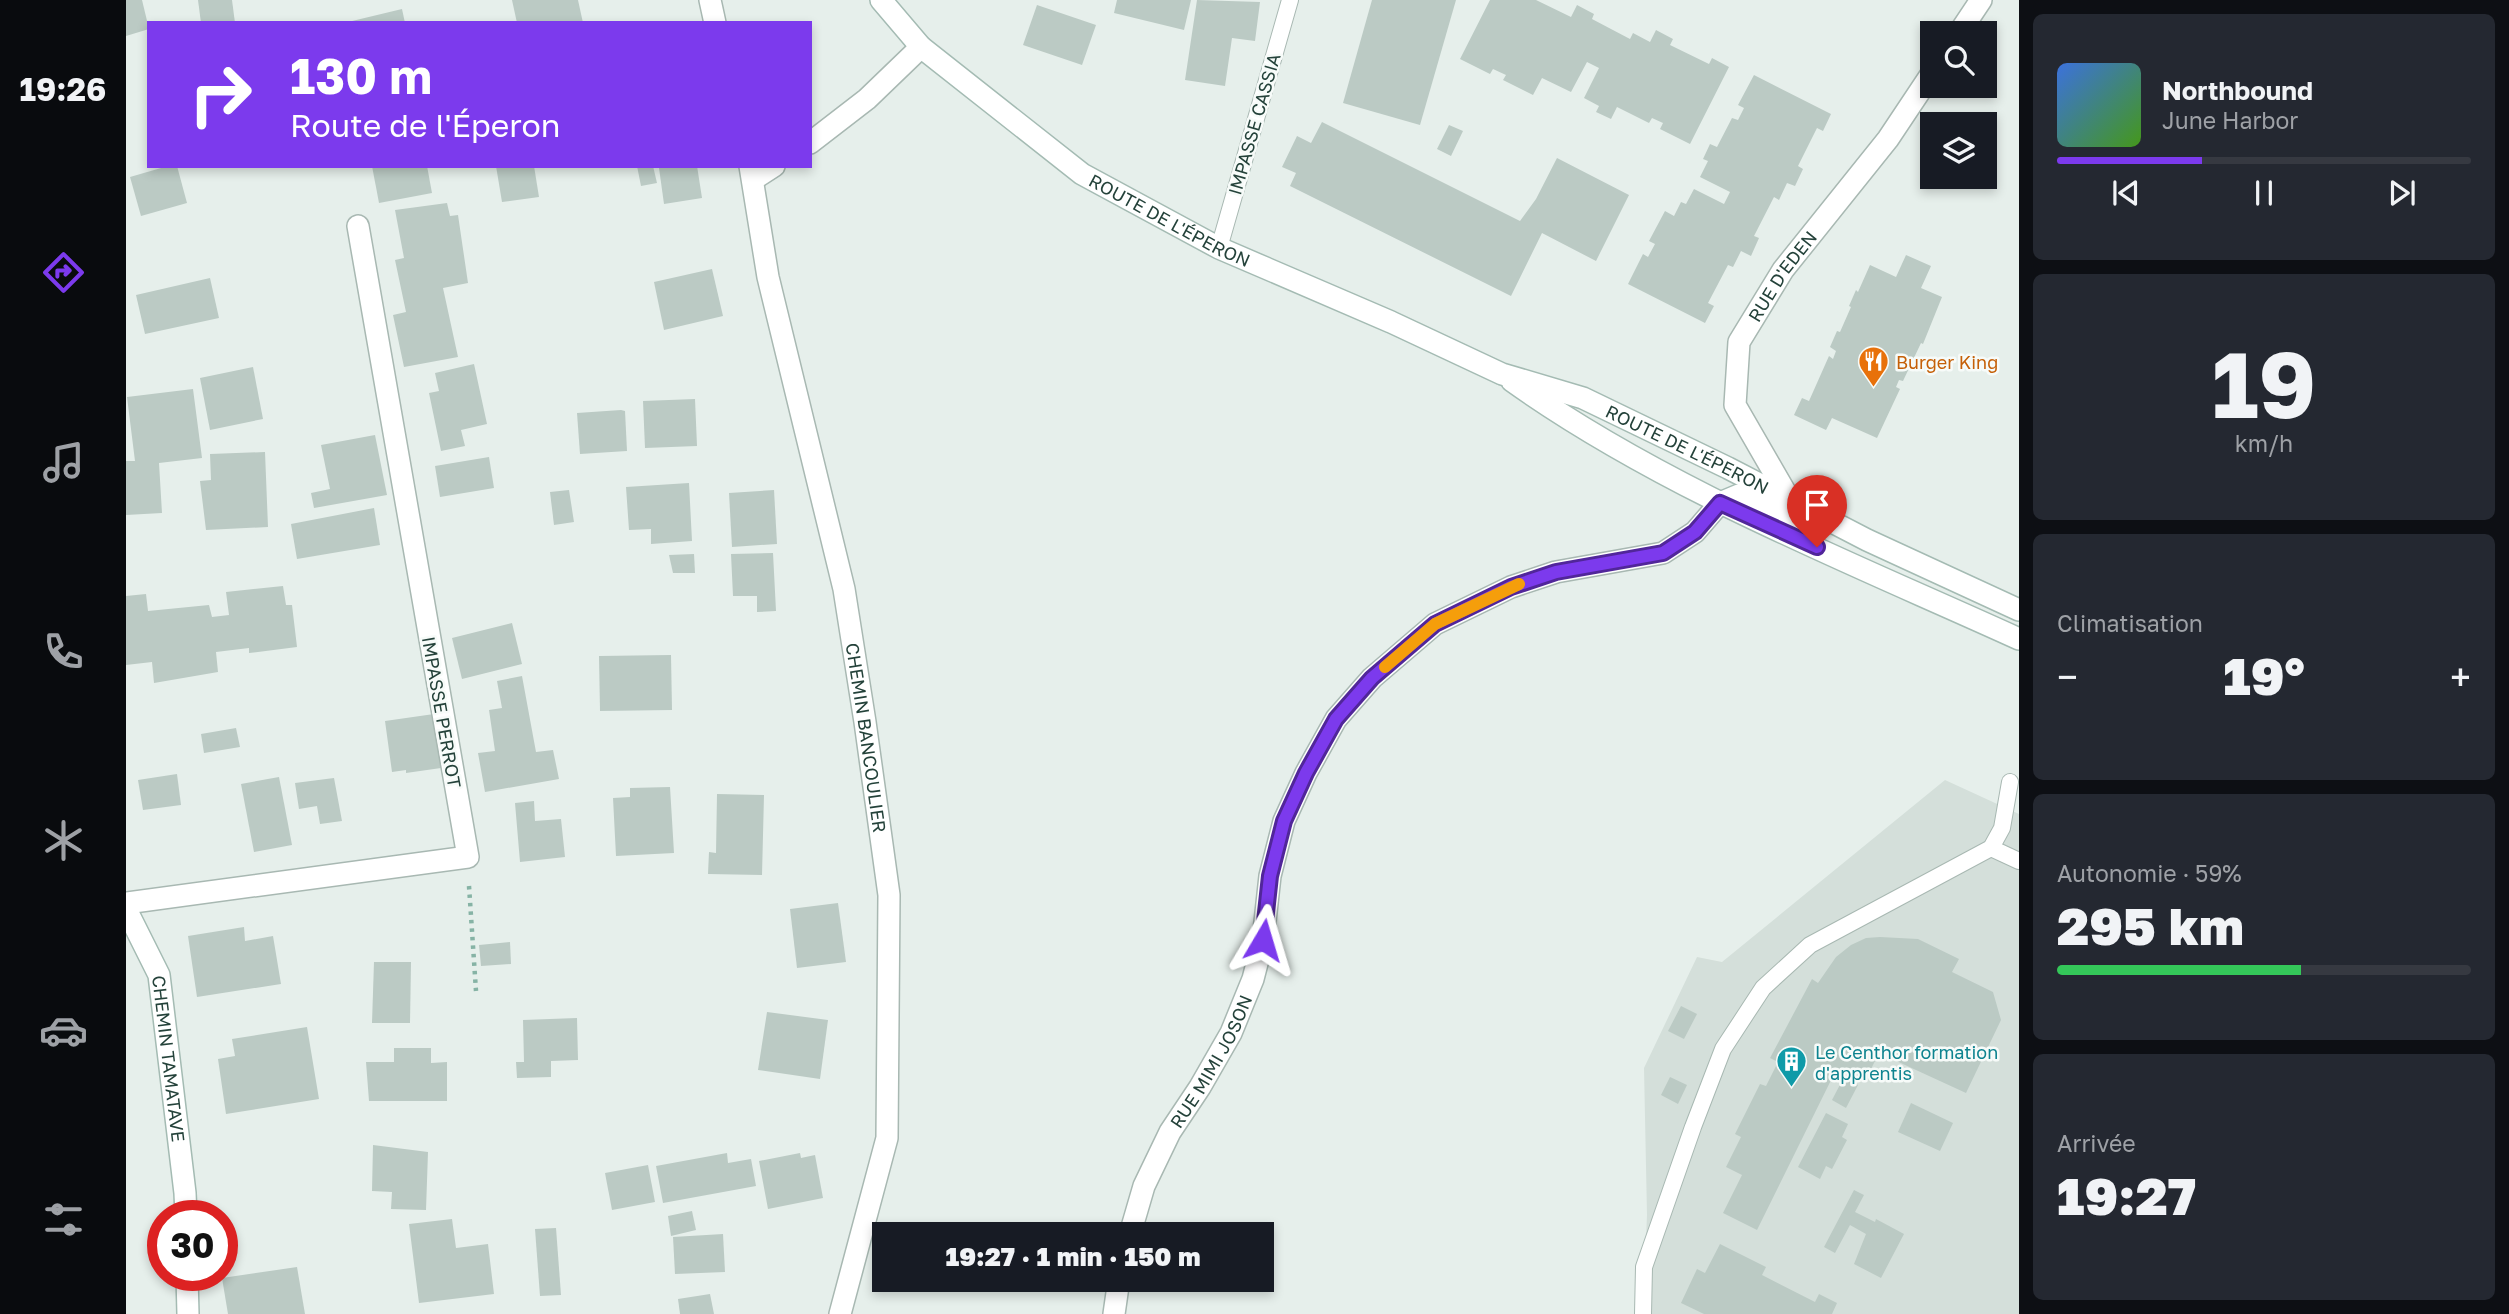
<!DOCTYPE html>
<html lang="fr">
<meta charset="utf-8">
<style>
body{margin:0;font-family:"Golos Text",sans-serif;background:#242831;color:#f1f3f6;height:100vh;display:flex;flex-direction:column;font-size:26px;white-space:nowrap}
*{box-sizing:border-box;margin:0}
p{font-size:23px;color:#9ea1a6}
.icon{flex:none;width:38px;height:38px;fill:none;stroke:currentColor;stroke-width:2;stroke-linecap:round;stroke-linejoin:round}
.map{position:relative;flex:1;overflow:hidden}
.side{display:flex;flex-direction:column;gap:14px;padding:14px;background:#0d0f14;width:490px}
.side>*{flex:none}
.top-card{position:absolute;left:21px;top:21px;width:665px;height:147px;border-radius:0px;box-shadow:0 4px 10px #0003;background:#7c3aed;color:#fff;overflow:hidden}
.tools{position:absolute;left:1794px;top:21px;display:grid;gap:14px}
.tools a{display:grid;place-items:center;width:77px;height:77px;border-radius:0px;background:#171b24;box-shadow:0 4px 10px #0003;font-size:35px}
.speed{position:absolute;left:21px;top:1200px;display:flex;gap:14px;font-size:35px;font-weight:700;text-align:center}
.speed>*{display:grid;place-content:center;width:91px;height:91px;border-radius:50%;background:#171b24;box-shadow:0 4px 10px #0003;line-height:1}
.speed .limit{border:10px solid #d22;background:#fff;color:#111}
.pin{position:absolute;display:grid;place-items:center;width:60px;height:60px;color:#fff;margin:-72px -30px;border-radius:50% 50% 50% 0;rotate:-45deg;box-shadow:0 0 7px #0007}
.pin .icon{rotate:45deg}
.me{position:absolute;width:77px;margin:-38px;rotate:7deg;stroke-linejoin:round;filter:drop-shadow(0 0 5px #0008)}
.turn{display:flex;align-items:center;gap:24px;height:147px;padding:0 28px;font-size:32px}
.turn .icon{width:91px;height:91px;stroke-width:2.5}
.turn b{display:block;font-size:49px;line-height:60px}
.big{font-size:52px;font-weight:800;line-height:1.1}
.side .tile{flex:1;display:flex;flex-direction:column;justify-content:center;gap:10px;min-width:0;padding:0 24px;border-radius:10px;background:#242831}
.side .dial{align-items:center;gap:0}
.dial b{font-size:91px;line-height:1}
.song{display:flex;align-items:center;gap:21px}
.cover{width:84px;height:84px;border-radius:10px;background:linear-gradient(135deg,hsl(220 70% 55%),hsl(100 70% 35%))}
.played{height:7px;border-radius:4px;background:linear-gradient(90deg,#7c3aed 35%,#363941 35%)}
.keys{display:flex;justify-content:space-around;direction:ltr}
.heat{display:flex;justify-content:space-between;align-items:center;font-size:38px;direction:ltr}
.charge{height:10px;border-radius:5px;background:linear-gradient(90deg,#34c759 59%,#363941 0)}
.trip{position:absolute;left:746px;top:1222px;width:402px;height:70px;border-radius:0px;background:#171b24;box-shadow:0 4px 10px #0003;font-weight:800;line-height:70px;text-align:center}
main{display:flex;flex:1;min-height:0}
.dock{display:flex;flex-direction:column;width:126px;justify-content:space-around;align-items:center;background:#090b0e;color:#9ea1a6}
.dock .icon{width:49px;height:49px}
.dock .active{color:#7c3aed}
.dock b{font-size:32px;color:#f1f3f6}
.map>svg:first-child{display:block}
.built{fill:#d4dfda}
.building{fill:#bbcac4}
.lines{fill:none;stroke-linecap:round;stroke-linejoin:round}
.lane-casing{stroke:#a8b8b2;stroke-width:18}
.street-casing{stroke:#a8b8b2;stroke-width:24}
.secondary-casing{stroke:#a4bbb3;stroke-width:24}
.path{stroke:#86b3a5;stroke-width:4.5;stroke-dasharray:3.5 5;stroke-linecap:butt}
.lane{stroke:#fff;stroke-width:16}
.street{stroke:#fff;stroke-width:21}
.secondary{stroke:#fff;stroke-width:21}
.route-casing{stroke:#51269a;stroke-width:18}
.route{stroke:#7c3aed;stroke-width:12}
.slow{stroke:#f59e0b;stroke-width:12}
.labels{text-anchor:middle;dominant-baseline:central;stroke-width:5;stroke-linejoin:round;paint-order:stroke}
.street-label{font-size:18px;fill:#24423a;stroke:#f7fbf9}
.food-label{font-size:18px;fill:#c56008;stroke:#f7fbf9;text-anchor:start}
.culture-label{font-size:18px;fill:#0d838f;stroke:#f7fbf9;text-anchor:start}
</style>
<main>
<nav class="dock">
<b>19:26</b>
<svg class="icon active" aria-label="directions" viewBox="0 0 24 24"><path d="M12 3l9 9-9 9-9-9zM9 14v-3h6M13 9l2 2-2 2"/></svg>
<svg class="icon" aria-label="music" viewBox="0 0 24 24"><path d="M9 18V5l10-2v13"/><circle cx="6" cy="18" r="3"/><circle cx="16" cy="16" r="3"/></svg>
<svg class="icon" aria-label="phone" viewBox="0 0 24 24"><path d="M5 4h4l2 5-3 2q2 4 5 5l2-3 5 2v4C11 20 4 13 5 4z"/></svg>
<svg class="icon" aria-label="climate" viewBox="0 0 24 24"><path d="M12 3v18M4 7l16 10M4 17L20 7"/></svg>
<svg class="icon" aria-label="car" viewBox="0 0 24 24"><path d="M5 17H2v-5l4-1 3-4h7l3 4 3 1v5h-3M9 17h6M6 11h13"/><circle cx="7" cy="17" r="2"/><circle cx="17" cy="17" r="2"/></svg>
<svg class="icon" aria-label="filters" viewBox="0 0 24 24"><path d="M4 7h16M4 17h16"/><circle cx="9" cy="7" r="2"/><circle cx="15" cy="17" r="2"/></svg>
</nav>
<div class="map">
<svg width="1893" height="1314" viewBox="0 0 1893 1314">
<rect width="100%" height="100%" fill="#e6efeb"/>
<path class="built" d="M 1819,780 L 1893,814 L 1893,1314 L 1517,1314 L 1521,1215 L 1518,1068 L 1571,957 L 1596,962 Z"/>
<g class="building">
<path d="M 0,0 L 16,0 L 23,29 L 0,36 Z"/>
<path d="M 72,0 L 106,0 L 109,23 L 75,23 Z"/>
<path d="M 386,0 L 452,0 L 457,23 L 391,23 Z"/>
<path d="M 991,0 L 1065,0 L 1058,30 L 988,13 Z"/>
<path d="M 1071,0 L 1134,2 L 1129,41 L 1106,38 L 1099,86 L 1059,80 Z"/>
<path d="M 1246,0 L 1330,0 L 1294,125 L 1217,103 Z"/>
<path d="M 1364,0 L 1410,0 L 1445,17 L 1451,5 L 1468,14 L 1466,19 L 1504,39 L 1507,33 L 1524,42 L 1530,30 L 1547,39 L 1544,45 L 1583,64 L 1586,58 L 1603,67 L 1564,144 L 1534,129 L 1537,123 L 1526,118 L 1523,123 L 1491,107 L 1485,119 L 1470,112 L 1473,106 L 1458,98 L 1473,68 L 1461,62 L 1445,92 L 1416,78 L 1407,95 L 1377,80 L 1380,75 L 1367,69 L 1364,74 L 1334,59 Z"/>
<path d="M 911,5 L 970,25 L 956,65 L 897,45 Z"/>
<path d="M 276,9 L 279,23 L 222,23 L 222,22 Z"/>
<path d="M 1628,75 L 1705,114 L 1697,131 L 1691,128 L 1672,166 L 1677,169 L 1669,186 L 1661,183 L 1653,200 L 1648,197 L 1628,236 L 1633,238 L 1625,256 L 1615,251 L 1607,267 L 1602,265 L 1582,303 L 1588,306 L 1579,323 L 1502,284 L 1517,254 L 1522,257 L 1529,244 L 1523,241 L 1539,211 L 1548,216 L 1555,202 L 1560,204 L 1568,189 L 1598,204 L 1604,192 L 1574,177 L 1582,161 L 1577,159 L 1584,144 L 1591,147 L 1606,118 L 1612,120 L 1618,108 L 1612,105 Z"/>
<path d="M 1196,122 L 1394,221 L 1410,199 L 1431,158 L 1503,195 L 1470,261 L 1416,233 L 1385,296 L 1164,186 L 1170,173 L 1156,167 L 1171,136 L 1185,143 Z"/>
<path d="M 1323,125 L 1337,131 L 1325,156 L 1311,149 Z"/>
<path d="M 42,166 L 51,166 L 61,203 L 15,216 L 4,177 Z"/>
<path d="M 246,166 L 301,166 L 306,193 L 253,203 Z"/>
<path d="M 370,166 L 408,166 L 413,197 L 376,202 Z"/>
<path d="M 511,166 L 527,166 L 531,183 L 515,186 Z"/>
<path d="M 545,166 L 571,166 L 576,198 L 538,204 L 533,168 Z"/>
<path d="M 321,203 L 324,216 L 332,215 L 342,283 L 317,288 L 332,357 L 278,367 L 267,315 L 280,312 L 269,260 L 278,258 L 269,210 Z"/>
<path d="M 1780,255 L 1805,266 L 1795,288 L 1816,297 L 1797,344 L 1795,343 L 1777,381 L 1773,380 L 1770,387 L 1774,389 L 1751,438 L 1706,418 L 1700,430 L 1668,415 L 1676,398 L 1683,401 L 1703,356 L 1707,359 L 1710,351 L 1704,347 L 1711,331 L 1714,332 L 1725,307 L 1723,306 L 1730,290 L 1732,292 L 1744,265 L 1770,277 Z"/>
<path d="M 586,269 L 597,316 L 538,330 L 528,282 Z"/>
<path d="M 84,278 L 93,318 L 19,334 L 10,295 Z"/>
<path d="M 348,364 L 361,424 L 335,430 L 339,446 L 315,451 L 303,393 L 313,391 L 309,373 Z"/>
<path d="M 127,367 L 137,419 L 84,430 L 74,378 Z"/>
<path d="M 67,389 L 76,458 L 33,463 L 36,513 L 0,515 L 0,461 L 9,461 L 1,397 Z"/>
<path d="M 569,399 L 571,446 L 519,448 L 517,401 Z"/>
<path d="M 495,410 L 499,411 L 501,451 L 454,454 L 451,413 Z"/>
<path d="M 249,435 L 261,495 L 188,508 L 185,493 L 204,489 L 195,445 Z"/>
<path d="M 139,452 L 142,527 L 80,530 L 74,481 L 85,480 L 84,454 Z"/>
<path d="M 363,457 L 368,488 L 314,497 L 309,466 Z"/>
<path d="M 563,483 L 566,541 L 525,544 L 525,529 L 503,530 L 500,487 Z"/>
<path d="M 443,490 L 448,522 L 428,525 L 424,492 Z"/>
<path d="M 648,490 L 651,544 L 606,547 L 603,493 Z"/>
<path d="M 248,508 L 254,545 L 171,559 L 165,524 Z"/>
<path d="M 647,553 L 650,611 L 631,612 L 631,596 L 607,596 L 605,554 Z"/>
<path d="M 568,554 L 569,573 L 547,573 L 543,555 Z"/>
<path d="M 157,586 L 160,605 L 166,605 L 171,647 L 123,653 L 123,648 L 90,652 L 92,672 L 28,683 L 26,662 L 0,665 L 0,596 L 20,594 L 22,611 L 83,605 L 86,617 L 103,615 L 100,592 Z"/>
<path d="M 386,623 L 396,664 L 336,679 L 326,638 Z"/>
<path d="M 545,655 L 546,710 L 474,711 L 473,656 Z"/>
<path d="M 396,676 L 410,752 L 427,750 L 433,779 L 359,792 L 352,753 L 369,751 L 363,710 L 376,708 L 371,681 Z"/>
<path d="M 315,713 L 322,767 L 280,773 L 280,770 L 266,772 L 259,721 Z"/>
<path d="M 110,728 L 114,747 L 78,753 L 75,734 Z"/>
<path d="M 51,774 L 55,805 L 17,810 L 12,780 Z"/>
<path d="M 153,777 L 166,845 L 128,852 L 115,784 Z"/>
<path d="M 208,778 L 216,821 L 194,824 L 191,806 L 173,809 L 169,783 Z"/>
<path d="M 544,787 L 548,853 L 490,856 L 487,798 L 504,797 L 504,788 Z"/>
<path d="M 591,794 L 638,795 L 636,875 L 582,874 L 583,852 L 590,853 Z"/>
<path d="M 408,801 L 409,821 L 435,819 L 439,857 L 394,862 L 389,803 Z"/>
<path d="M 712,903 L 720,962 L 671,968 L 664,909 Z"/>
<path d="M 118,927 L 119,941 L 147,936 L 155,984 L 71,997 L 62,936 Z"/>
<path d="M 1754,937 L 1792,939 L 1833,959 L 1826,972 L 1867,992 L 1875,1020 L 1840,1093 L 1753,1053 L 1739,1081 L 1711,1068 L 1631,1230 L 1597,1213 L 1616,1175 L 1600,1167 L 1615,1137 L 1609,1134 L 1634,1084 L 1640,1086 L 1652,1062 L 1644,1058 L 1686,979 L 1692,983 L 1710,957 L 1725,945 L 1740,938 Z"/>
<path d="M 384,942 L 385,964 L 355,966 L 353,945 Z"/>
<path d="M 248,962 L 285,962 L 284,1023 L 246,1023 Z"/>
<path d="M 1555,1006 L 1571,1014 L 1558,1039 L 1542,1031 Z"/>
<path d="M 641,1012 L 702,1020 L 694,1079 L 632,1070 Z"/>
<path d="M 451,1018 L 452,1060 L 425,1061 L 425,1077 L 391,1078 L 390,1062 L 398,1062 L 397,1020 Z"/>
<path d="M 181,1027 L 193,1099 L 100,1114 L 92,1059 L 109,1056 L 106,1039 Z"/>
<path d="M 268,1048 L 305,1048 L 305,1063 L 321,1062 L 321,1101 L 243,1101 L 240,1062 L 268,1062 Z"/>
<path d="M 1544,1077 L 1561,1085 L 1552,1104 L 1535,1095 Z"/>
<path d="M 1718,1077 L 1732,1085 L 1720,1108 L 1706,1100 Z"/>
<path d="M 1785,1103 L 1827,1123 L 1814,1151 L 1772,1132 Z"/>
<path d="M 1700,1113 L 1722,1124 L 1716,1137 L 1721,1140 L 1706,1169 L 1700,1166 L 1694,1179 L 1672,1167 Z"/>
<path d="M 247,1145 L 302,1152 L 300,1210 L 265,1209 L 266,1192 L 246,1191 Z"/>
<path d="M 601,1153 L 602,1163 L 625,1159 L 630,1186 L 537,1203 L 530,1166 Z"/>
<path d="M 674,1153 L 675,1158 L 689,1155 L 697,1198 L 642,1209 L 633,1161 Z"/>
<path d="M 522,1165 L 529,1202 L 486,1210 L 479,1173 Z"/>
<path d="M 1728,1190 L 1738,1195 L 1729,1212 L 1749,1222 L 1750,1219 L 1778,1234 L 1755,1278 L 1728,1264 L 1740,1234 L 1724,1225 L 1709,1253 L 1698,1247 Z"/>
<path d="M 566,1211 L 570,1230 L 545,1236 L 542,1216 Z"/>
<path d="M 326,1219 L 330,1248 L 362,1244 L 368,1294 L 293,1303 L 283,1224 Z"/>
<path d="M 430,1228 L 435,1295 L 414,1296 L 409,1229 Z"/>
<path d="M 597,1234 L 599,1272 L 549,1274 L 547,1237 Z"/>
<path d="M 1594,1244 L 1640,1267 L 1636,1275 L 1689,1302 L 1693,1294 L 1711,1303 L 1706,1314 L 1578,1314 L 1555,1303 L 1571,1269 L 1579,1273 Z"/>
<path d="M 171,1267 L 179,1314 L 102,1314 L 96,1278 Z"/>
<path d="M 584,1294 L 588,1314 L 554,1314 L 552,1299 Z"/>
</g>
<g class="lines">
<defs>
<g id="lane">
<path d="M 1093,248 L 1164,0"/>
<path d="M 1865,848 L 1893,861"/>
<path d="M 1517,1314 L 1518,1267 L 1567,1127 L 1597,1049 L 1637,988 L 1684,945 L 1865,848 L 1876,828 L 1884,782"/>
</g>
<g id="street">
<path d="M 584,0 L 589,23"/>
<path d="M 1833,33 L 1855,0"/>
<path d="M 684,143 L 741,99 L 795,47"/>
<path id="s1" d="M 624,166 L 642,277 L 718,589 L 739,722 L 763,895 L 761,1138 L 714,1314"/>
<path d="M 628,179 L 648,166"/>
<path id="s2" d="M 1665,502 L 1609,405 L 1613,342 L 1657,270 L 1762,139 L 1806,73"/>
<path d="M 0,903 L 342,857 L 232,226"/>
<path id="s3" d="M 1004,1234 L 1018,1186 L 1044,1132 L 1074,1087 L 1105,1033 L 1127,979 L 1137,940 L 1144,876 L 1158,821 L 1180,773 L 1210,719 L 1246,678 L 1309,624 L 1385,587 L 1430,572 L 1537,553 L 1569,532 L 1594,503"/>
<path d="M 988,1314 L 993,1279"/>
</g>
<g id="secondary">
<path id="s4" d="M 755,0 L 795,47 L 956,174 L 1093,248 L 1265,322 L 1376,374 L 1457,398 L 1602,468 L 1741,540 L 1893,610"/>
<path d="M 1386,381 C 1538,489 1724,562 1893,639"/>
<path d="M 1594,503 L 1613,495 L 1676,523"/>
<path id="s5" d="M 0,909 L 33,975 L 59,1193 L 60,1216"/>
<path d="M 61,1276 L 62,1314"/>
</g>
</defs>
<use href="#lane" class="lane-casing"/>
<use href="#street" class="street-casing"/>
<use href="#secondary" class="secondary-casing"/>
<path class="path" d="M 343,886 L 350,991"/>
<use href="#lane" class="lane"/>
<use href="#street" class="street"/>
<use href="#secondary" class="secondary"/>
</g>
<g class="lines">
<defs>
<path id="route" d="M 1137,940 L 1144,876 L 1158,821 L 1180,773 L 1210,719 L 1246,678 L 1309,624 L 1385,587 L 1430,572 L 1537,553 L 1569,532 L 1594,503 L 1691,547"/>
</defs>
<use href="#route" class="route-casing"/>
<use href="#route" class="route"/>
<path class="slow" d="M 1259,667 L 1309,624 L 1393,584"/>
</g>
<defs>
<symbol id="restaurant-pin" viewBox="-11 -11 22 30"><path d="M0 17L-7.5 6A9.5 9.5 0 1 1 7.5 6Z" fill="#e8710a" stroke="#f7fbf9"/><path d="M-5-6h1v4h1v-4h1v4h1v-4h1v5L-1.5 .5V6h-2V.5L-5-1ZM5-6V6H3V1.5H1.5Q1.5-4 5-6Z" fill="#fff"/></symbol>
<symbol id="building-pin" viewBox="-11 -11 22 30"><path d="M0 17L-7.5 6A9.5 9.5 0 1 1 7.5 6Z" fill="#0f9aa8" stroke="#f7fbf9"/><path d="M-4-6H4V6H1V3H-1V6H-4ZM-2.5-4.3h1.7v1.8h-1.7ZM.8-4.3h1.7v1.8H.8ZM-2.5-1h1.7V.8h-1.7ZM.8-1h1.7V.8H.8Z" fill="#fff"/></symbol>
</defs>
<g fill-rule="evenodd">
<use href="#restaurant-pin" x="1730" y="344" width="35" height="47"/>
<use href="#building-pin" x="1648" y="1044" width="35" height="47"/>
</g>
<g class="labels">
<g class="street-label">
<text transform="translate(1128 124) rotate(-74)">IMPASSE CASSIA</text>
<text stroke="none"><textPath href="#s4" startOffset="366">ROUTE DE L'ÉPERON</textPath></text>
<text stroke="none"><textPath href="#s2" startOffset="254">RUE D'EDEN</textPath></text>
<text stroke="none"><textPath href="#s4" startOffset="933">ROUTE DE L'ÉPERON</textPath></text>
<text transform="translate(316 712) rotate(80)">IMPASSE PERROT</text>
<text stroke="none"><textPath href="#s1" startOffset="584">CHEMIN BANCOULIER</textPath></text>
<text stroke="none"><textPath href="#s5" startOffset="158">CHEMIN TAMATAVE</textPath></text>
<text stroke="none"><textPath href="#s3" startOffset="192">RUE MIMI JOSON</textPath></text>
</g>
<g class="food-label">
<text x="1770" y="362">Burger King</text>
</g>
<g class="culture-label">
<text x="1689" y="1052">Le Centhor formation<tspan x="1689" dy="21">d'apprentis</tspan></text>
</g>
</g>
</svg>
<div class="tools">
<a><svg class="icon" aria-label="search" viewBox="0 0 24 24"><circle cx="10" cy="10" r="6"/><path d="M15 15l6 6"/></svg></a>
<a><svg class="icon" aria-label="layers" viewBox="0 0 24 24"><path d="M12 4l9 5-9 5-9-5zM3 14l9 5 9-5"/></svg></a>
</div>
<div class="speed"><div class="limit">30</div></div>
<div class="pin" style="left:1691px;top:547px;background:#d93025"><svg class="icon" aria-label="arrive" viewBox="0 0 24 24"><path d="M6 21V4h12l-3 4 3 4H6"/></svg></div>
<svg class="me" style="left:1137px;top:940px" viewBox="-20 -20 40 40"><path d="M0-17L14 15 0 8-14 15z" fill="#7c3aed" stroke="#fff" stroke-width="4"/></svg>
<div class="trip">19:27 · 1 min · 150 m</div>
<div class="top-card">
<div class="turn"><svg class="icon" aria-label="right" viewBox="0 0 24 24"><path d="M7 20v-9h11M14 6l5 5-5 5"/></svg><div><b>130 m</b>Route de l'Éperon</div></div>
</div>
</div>
<section class="side">
<div class="tile">
<div class="song"><i class="cover"></i><div><b>Northbound</b><p>June Harbor</p></div></div>
<div class="played"></div>
<div class="keys"><svg class="icon" aria-label="previous" viewBox="0 0 24 24"><path d="M18 5L8 12l10 7zM5 5v14"/></svg><svg class="icon" aria-label="pause" viewBox="0 0 24 24"><path d="M8 5v14M16 5v14"/></svg><svg class="icon" aria-label="next" viewBox="0 0 24 24"><path d="M6 5l10 7-10 7zM19 5v14"/></svg></div>
</div>
<div class="tile dial"><b>19</b><p>km/h</p></div>
<div class="tile"><p>Climatisation</p>
<div class="heat"><a>−</a><b class="big">19°</b><a>+</a></div>
</div>
<div class="tile"><p>Autonomie · 59%</p><b class="big">295 km</b><div class="charge"></div></div>
<div class="tile"><p>Arrivée</p><b class="big">19:27</b></div>
</section>
</main>
